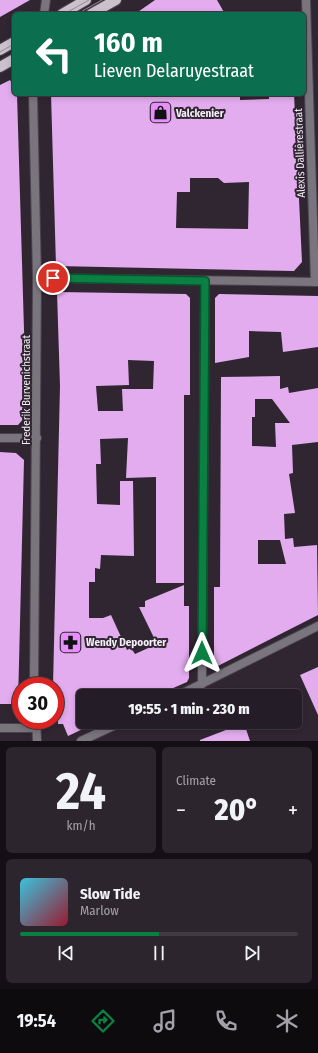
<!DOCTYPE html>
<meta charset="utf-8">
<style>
body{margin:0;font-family:"Fira Sans Condensed",sans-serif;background:#2c252e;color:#f1f3f6;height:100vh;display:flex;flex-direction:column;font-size:15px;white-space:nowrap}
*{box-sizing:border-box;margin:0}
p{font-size:13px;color:#a3a1a7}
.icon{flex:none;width:22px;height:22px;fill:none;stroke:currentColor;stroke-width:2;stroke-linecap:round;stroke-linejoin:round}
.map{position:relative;height:741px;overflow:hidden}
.side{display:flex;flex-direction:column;gap:6px;padding:6px;background:#140f15;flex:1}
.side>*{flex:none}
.top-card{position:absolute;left:12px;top:12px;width:294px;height:84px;border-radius:6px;box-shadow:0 2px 6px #0003,0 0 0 1px #413a43;background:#0b6e4f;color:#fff;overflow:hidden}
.speed{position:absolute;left:12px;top:677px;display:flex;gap:8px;font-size:20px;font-weight:700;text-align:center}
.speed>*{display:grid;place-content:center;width:52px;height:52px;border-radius:50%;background:#241c26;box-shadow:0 2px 6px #0003,0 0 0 1px #413a43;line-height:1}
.speed .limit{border:6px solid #d22;background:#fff;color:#111}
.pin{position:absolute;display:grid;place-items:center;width:34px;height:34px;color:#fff;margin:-17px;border:2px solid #fff;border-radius:50%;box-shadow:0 1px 4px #0007}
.me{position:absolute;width:44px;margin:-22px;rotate:0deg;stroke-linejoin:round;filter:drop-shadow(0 0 3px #0008)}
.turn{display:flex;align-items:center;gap:14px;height:84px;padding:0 16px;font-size:18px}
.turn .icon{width:52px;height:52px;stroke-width:2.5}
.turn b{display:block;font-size:28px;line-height:34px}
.big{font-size:30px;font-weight:800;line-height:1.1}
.side .card{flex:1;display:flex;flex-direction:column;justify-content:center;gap:6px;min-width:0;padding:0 14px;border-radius:6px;background:#2c252e}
.side .dial{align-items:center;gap:0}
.dial b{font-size:52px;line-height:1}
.song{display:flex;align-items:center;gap:12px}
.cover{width:48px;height:48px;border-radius:6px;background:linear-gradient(135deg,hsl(190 70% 55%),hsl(350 70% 35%))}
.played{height:4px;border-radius:2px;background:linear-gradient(90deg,#0b8043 50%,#413a43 50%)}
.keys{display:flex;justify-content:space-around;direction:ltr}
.heat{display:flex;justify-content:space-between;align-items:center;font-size:22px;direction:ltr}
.side .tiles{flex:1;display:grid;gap:6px;grid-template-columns:1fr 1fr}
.card:last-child{grid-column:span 2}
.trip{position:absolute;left:76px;top:689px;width:226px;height:40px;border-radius:6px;background:#241c26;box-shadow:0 2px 6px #0003,0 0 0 1px #413a43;font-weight:800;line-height:40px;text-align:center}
.menu{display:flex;height:64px;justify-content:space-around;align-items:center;background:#0e0b0f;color:#a3a1a7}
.menu .icon{width:28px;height:28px}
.menu .selected{color:#0b8043}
.menu b{font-size:18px;color:#f1f3f6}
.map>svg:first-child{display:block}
.building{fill:#e2acee;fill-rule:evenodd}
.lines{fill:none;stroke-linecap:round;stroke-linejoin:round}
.street-casing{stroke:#4c424e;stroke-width:10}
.primary-casing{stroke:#4c424e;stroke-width:12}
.street{stroke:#7a757c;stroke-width:8}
.primary{stroke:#cbc1ce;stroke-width:10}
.tram{stroke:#958c97;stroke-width:1}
.route-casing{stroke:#07532c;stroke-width:10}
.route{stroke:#0b8043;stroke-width:7}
.labels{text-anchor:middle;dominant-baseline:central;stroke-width:4;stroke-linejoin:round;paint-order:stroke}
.poi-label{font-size:11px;font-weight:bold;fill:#f5eef7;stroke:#302632;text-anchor:start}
.street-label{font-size:11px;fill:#f5eef7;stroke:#302632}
</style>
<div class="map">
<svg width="318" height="741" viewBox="0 0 318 741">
<rect width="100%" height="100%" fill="#302632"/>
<g class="building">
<path d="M 0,0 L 30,0 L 0,17 Z"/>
<path d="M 155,0 L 217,0 L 225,14 L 135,14 Z"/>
<path d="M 10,80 L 14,88 L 14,94 L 17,94 L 26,397 L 25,417 L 18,425 L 0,425 L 0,85 Z"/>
<path d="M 51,94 L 240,94 L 240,100 L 269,99 L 269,94 L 294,94 L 302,262 L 294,271 L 56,266 ZM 190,178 L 218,178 L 224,183 L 249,182 L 248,229 L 176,228 L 177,192 L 190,192 Z"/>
<path d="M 57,292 L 186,294 L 190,298 L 190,395 L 184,395 L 184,583 L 156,583 L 156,477 L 126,478 L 128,438 L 100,439 L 101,464 L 96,464 L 97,504 L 120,505 L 120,481 L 133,481 L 134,556 L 101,555 L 100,569 L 95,568 L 95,582 L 89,582 L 89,618 L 103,618 L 111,615 L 127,650 L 131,648 L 135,654 L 157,644 L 139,607 L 145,607 L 145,601 L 184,585 L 184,606 L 189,606 L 189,678 L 187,682 L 155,696 L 83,696 L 83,729 L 68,736 L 63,724 L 58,724 L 58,714 L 55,714 L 55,686 L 53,686 L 60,386 ZM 128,360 L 154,361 L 153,389 L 122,389 L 123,411 L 98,411 L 96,386 L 129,385 Z"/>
<path d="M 219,294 L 318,296 L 318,347 L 283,352 L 281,332 L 249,331 L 249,357 L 215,363 L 215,298 Z"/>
<path d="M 280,376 L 280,389 L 288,387 L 289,393 L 318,388 L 318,442 L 292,445 L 293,473 L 289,474 L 295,513 L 284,514 L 285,539 L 293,538 L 294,547 L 317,545 L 318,615 L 214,668 L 214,587 L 220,587 L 221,377 ZM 255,399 L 272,399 L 290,423 L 275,423 L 276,447 L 252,446 L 252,417 L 255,417 ZM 258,540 L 280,540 L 286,564 L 258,564 Z"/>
<path d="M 0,452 L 16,453 L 24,460 L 18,704 L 0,704 Z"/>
<path d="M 318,667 L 318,715 L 300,675 Z"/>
<path d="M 244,723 L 250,741 L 200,741 L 200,740 Z"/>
</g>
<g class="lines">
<defs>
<g id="street">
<path d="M 306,0 L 315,282"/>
<path d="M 44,14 L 46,0"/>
<path d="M 33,94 L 37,278 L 34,686"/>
<path d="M 37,278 L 318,282"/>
<path d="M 0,438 L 37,438"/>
<path d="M 202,684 L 205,281"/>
<path d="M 177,696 L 318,626"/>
<path d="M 36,720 L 37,741"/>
<path d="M 0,728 L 37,728"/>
<path d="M 81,741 L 122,722"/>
</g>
<g id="primary">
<path d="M 62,14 L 86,0"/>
<path d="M 91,14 L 116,0"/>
<path d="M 0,50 L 14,42"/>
<path d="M 0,67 L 14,59"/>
</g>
</defs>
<use href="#street" class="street-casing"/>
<use href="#primary" class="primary-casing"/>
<use href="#street" class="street"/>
<use href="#primary" class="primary"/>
<g class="tram">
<path d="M 64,14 L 89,0"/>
<path d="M 77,14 L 102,0"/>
<path d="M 0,52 L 14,44"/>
</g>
</g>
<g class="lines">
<defs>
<path id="route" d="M 53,278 L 205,281 L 202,653"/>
</defs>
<use href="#route" class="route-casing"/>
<use href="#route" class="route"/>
</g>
<defs>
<symbol id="shop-square" viewBox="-11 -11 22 22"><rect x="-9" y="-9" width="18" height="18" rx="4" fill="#e98efe" stroke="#302632"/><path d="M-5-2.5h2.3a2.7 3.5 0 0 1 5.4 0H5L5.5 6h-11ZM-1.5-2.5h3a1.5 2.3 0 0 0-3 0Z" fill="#111"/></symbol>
<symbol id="pharmacy-square" viewBox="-11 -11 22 22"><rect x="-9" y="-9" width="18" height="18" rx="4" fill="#e98efe" stroke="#302632"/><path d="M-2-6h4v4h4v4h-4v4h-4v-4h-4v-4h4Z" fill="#111"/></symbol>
</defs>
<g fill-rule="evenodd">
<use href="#shop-square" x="148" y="100" width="25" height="25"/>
<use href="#pharmacy-square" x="58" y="630" width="25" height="25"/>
</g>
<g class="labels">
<g class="poi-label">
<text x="176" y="113">Valckenier</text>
<text x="86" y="642">Wendy Depoorter</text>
</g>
<g class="street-label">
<text transform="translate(300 153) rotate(-92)">Alexis Dallièrestraat</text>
<text transform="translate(26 390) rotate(-90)">Frederik Burvenichstraat</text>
</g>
</g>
</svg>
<div class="speed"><div class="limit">30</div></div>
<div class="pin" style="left:53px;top:278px;background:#d93025"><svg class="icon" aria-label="arrive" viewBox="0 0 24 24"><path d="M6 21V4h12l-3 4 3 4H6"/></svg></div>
<svg class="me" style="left:202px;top:653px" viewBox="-20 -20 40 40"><path d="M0-17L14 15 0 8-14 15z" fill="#0b8043" stroke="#fff" stroke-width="4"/></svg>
<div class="trip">19:55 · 1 min · 230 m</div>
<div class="top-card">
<div class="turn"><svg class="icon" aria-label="left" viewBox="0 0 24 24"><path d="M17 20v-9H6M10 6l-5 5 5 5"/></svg><div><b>160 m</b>Lieven Delaruyestraat</div></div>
</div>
</div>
<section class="side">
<div class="tiles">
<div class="card dial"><b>24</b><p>km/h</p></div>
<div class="card"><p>Climate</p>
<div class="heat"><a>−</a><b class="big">20°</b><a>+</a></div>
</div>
<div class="card">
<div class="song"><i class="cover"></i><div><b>Slow Tide</b><p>Marlow</p></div></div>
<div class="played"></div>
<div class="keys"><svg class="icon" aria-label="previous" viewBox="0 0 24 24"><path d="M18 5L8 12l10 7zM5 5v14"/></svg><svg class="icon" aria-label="pause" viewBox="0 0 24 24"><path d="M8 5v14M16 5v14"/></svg><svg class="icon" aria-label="next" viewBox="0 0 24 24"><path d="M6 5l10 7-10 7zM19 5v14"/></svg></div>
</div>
</div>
</section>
<nav class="menu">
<b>19:54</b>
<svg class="icon selected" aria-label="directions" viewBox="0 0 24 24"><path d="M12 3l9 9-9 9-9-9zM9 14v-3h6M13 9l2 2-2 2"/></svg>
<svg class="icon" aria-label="music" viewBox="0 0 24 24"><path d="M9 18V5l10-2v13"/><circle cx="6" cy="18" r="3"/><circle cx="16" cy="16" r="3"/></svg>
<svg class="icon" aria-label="phone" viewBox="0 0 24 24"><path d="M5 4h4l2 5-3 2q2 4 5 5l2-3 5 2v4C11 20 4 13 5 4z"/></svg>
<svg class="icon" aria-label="climate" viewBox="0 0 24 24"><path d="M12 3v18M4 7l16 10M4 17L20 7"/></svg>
</nav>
